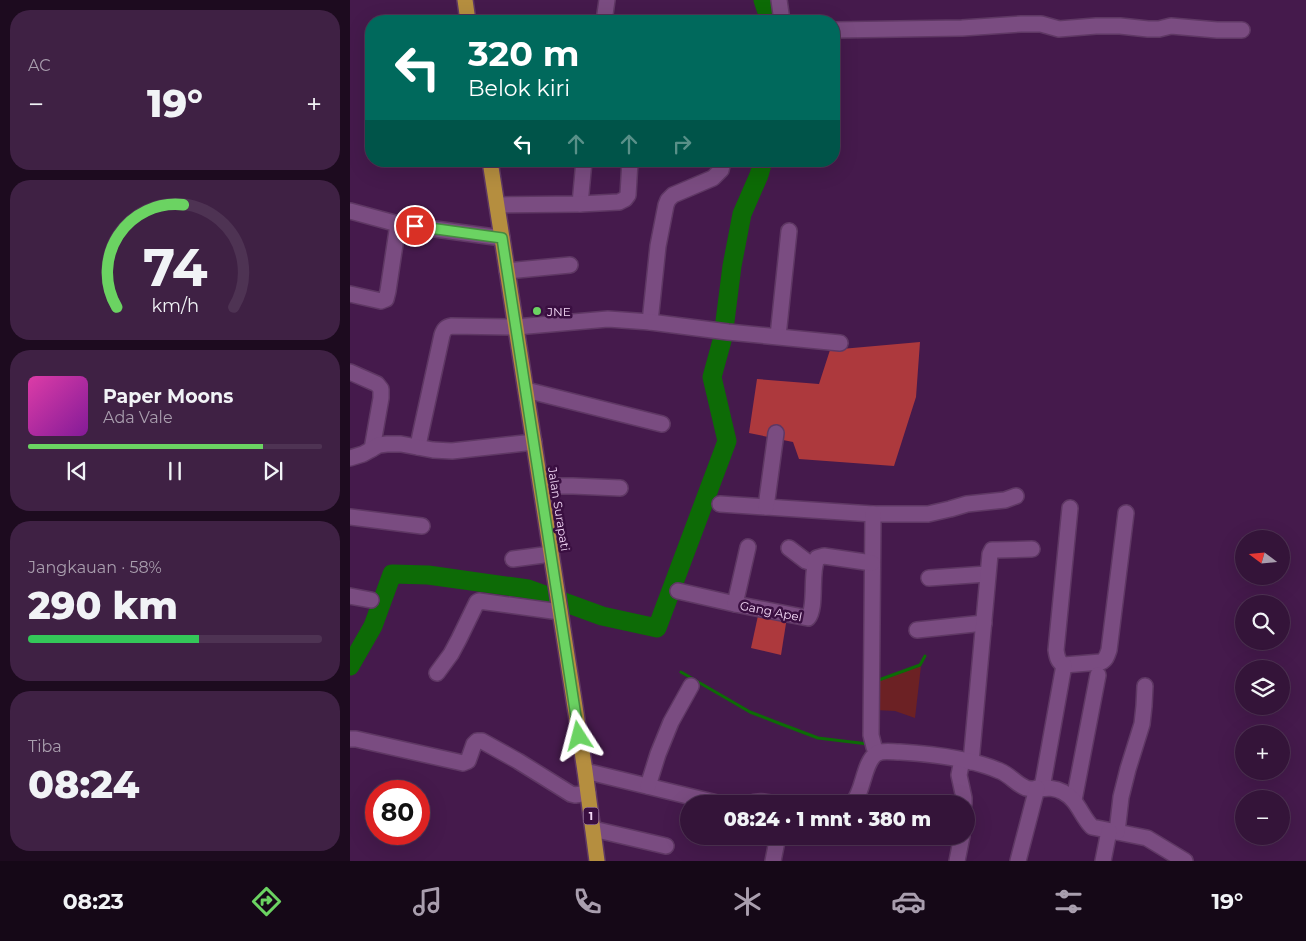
<!DOCTYPE html>
<html lang="id">
<meta charset="utf-8">
<style>
body{margin:0;font-family:Montserrat,sans-serif;background:#3f2144;color:#f1f3f6;height:100vh;display:flex;flex-direction:column;font-size:19px;white-space:nowrap}
*{box-sizing:border-box;margin:0}
p{font-size:16px;color:#a99eae}
.icon{flex:none;width:28px;height:28px;fill:none;stroke:currentColor;stroke-width:2;stroke-linecap:round;stroke-linejoin:round}
.map{position:relative;flex:1;overflow:hidden}
.side{display:flex;flex-direction:column;gap:10px;padding:10px;background:#1d0b1f;width:350px}
.side>*{flex:none}
.banner{position:absolute;left:15px;top:15px;width:475px;height:152px;border-radius:20px;box-shadow:0 5px 20px #0002,0 0 0 1px #4e3353;background:#00695c;color:#fff;overflow:hidden}
.needle{width:32px;rotate:286deg}
.buttons{position:absolute;left:885px;top:530px;display:grid;gap:10px}
.buttons a{display:grid;place-items:center;width:55px;height:55px;border-radius:50%;background:#341439;box-shadow:0 5px 20px #0002,0 0 0 1px #4e3353;font-size:25px}
.speed{position:absolute;left:15px;top:780px;display:flex;gap:10px;font-size:25px;font-weight:700;text-align:center}
.speed>*{display:grid;place-content:center;width:65px;height:65px;border-radius:50%;background:#341439;box-shadow:0 5px 20px #0002,0 0 0 1px #4e3353;line-height:1}
.speed .limit{border:8px solid #d22;background:#fff;color:#111}
.pin{position:absolute;display:grid;place-items:center;width:42px;height:42px;color:#fff;margin:-21px;border:2px solid #fff;border-radius:50%;box-shadow:0 1px 5px #0007}
.me{position:absolute;width:55px;margin:-28px;rotate:351deg;stroke-linejoin:round;filter:drop-shadow(0 0 4px #0008)}
.turn{display:flex;align-items:center;gap:18px;height:105px;padding:0 20px;font-size:22px}
.turn .icon{width:65px;height:65px;stroke-width:2.5}
.turn b{display:block;font-size:35px;line-height:42px}
.lanes{display:flex;align-items:center;height:48px;padding:0 20px;background:#0003;justify-content:center;gap:25px;direction:ltr}
.lanes .off{opacity:.35}
.big{font-size:38px;font-weight:800;line-height:1.1}
.side .card{flex:1;display:flex;flex-direction:column;justify-content:center;gap:8px;min-width:0;padding:0 18px;border-radius:20px;background:#3f2144}
.side .dial{align-items:center;gap:0}
.dial svg{height:130px;overflow:visible;fill:none;stroke:#4e3353;stroke-width:7;stroke-linecap:round;text-anchor:middle}
.dial text{fill:#f1f3f6;stroke:none}
.song{display:flex;align-items:center;gap:15px}
.cover{width:60px;height:60px;border-radius:8px;background:linear-gradient(135deg,hsl(320 70% 55%),hsl(290 70% 35%))}
.played{height:5px;border-radius:2px;background:linear-gradient(90deg,#6bd362 80%,#4e3353 80%)}
.keys{display:flex;justify-content:space-around;direction:ltr}
.heat{display:flex;justify-content:space-between;align-items:center;font-size:28px;direction:ltr}
.charge{height:8px;border-radius:4px;background:linear-gradient(90deg,#34c759 58%,#4e3353 0)}
.trip{position:absolute;left:330px;top:795px;width:295px;height:50px;border-radius:25px;background:#341439;box-shadow:0 5px 20px #0002,0 0 0 1px #4e3353;font-weight:800;line-height:50px;text-align:center}
.tab-bar{display:flex;height:80px;justify-content:space-around;align-items:center;background:#150817;color:#a99eae}
.tab-bar .icon{width:35px;height:35px}
.tab-bar .selected{color:#6bd362}
.tab-bar b{font-size:22px;color:#f1f3f6}
main{display:flex;flex:1;min-height:0}
.map>svg:first-child{display:block}
.green{fill:#6c2124}
.forest{fill:#ad393d}
.lines{fill:none;stroke-linecap:round;stroke-linejoin:round}
.stream{stroke:#0d6b06;stroke-width:3}
.river{stroke:#0d6b06;stroke-width:19}
.minor-casing{stroke:#5f3864;stroke-width:18}
.highway-casing{stroke:#5f3864;stroke-width:18}
.minor{stroke:#7a4c81;stroke-width:15}
.highway{stroke:#b58e3f;stroke-width:15}
.route-casing{stroke:#468940;stroke-width:12}
.route{stroke:#6bd362;stroke-width:9}
.poi-dot{fill:#6bd362;stroke:#3a0f41;stroke-width:2}
.labels{text-anchor:middle;dominant-baseline:central;stroke-width:5;stroke-linejoin:round;paint-order:stroke}
.shield{fill:#3a0f41;stroke:#bc9cc0;stroke-width:1}
.shield-label{font-size:11px;font-weight:bold;fill:#f4d9f7}
.poi-label{font-size:12px;fill:#f4d9f7;stroke:#3a0f41;text-anchor:start}
.street-label{font-size:12px;fill:#f4d9f7;stroke:#3a0f41}
</style>
<main>
<section class="side">
<div class="card"><p>AC</p>
<div class="heat"><a>−</a><b class="big">19°</b><a>+</a></div>
</div>
<div class="card dial"><svg viewBox="0 0 100 80">
<path d="M14 69A42 42 0 1 1 86 69"/>
<path d="M14 69A42 42 0 0 1 55 6" stroke="#6bd362"/>
<text x="50" y="56" font-size="32" font-weight="700">74</text>
<text x="50" y="72" font-size="11">km/h</text>
</svg></div>
<div class="card">
<div class="song"><i class="cover"></i><div><b>Paper Moons</b><p>Ada Vale</p></div></div>
<div class="played"></div>
<div class="keys"><svg class="icon" aria-label="previous" viewBox="0 0 24 24"><path d="M18 5L8 12l10 7zM5 5v14"/></svg><svg class="icon" aria-label="pause" viewBox="0 0 24 24"><path d="M8 5v14M16 5v14"/></svg><svg class="icon" aria-label="next" viewBox="0 0 24 24"><path d="M6 5l10 7-10 7zM19 5v14"/></svg></div>
</div>
<div class="card"><p>Jangkauan · 58%</p><b class="big">290 km</b><div class="charge"></div></div>
<div class="card"><p>Tiba</p><b class="big">08:24</b></div>
</section>
<div class="map">
<svg width="956" height="861" viewBox="0 0 956 861">
<rect width="100%" height="100%" fill="#451a4c"/>
<path class="green" d="M 571,666 L 565,718 L 545,711 L 525,710 L 526,682 Z"/>
<g class="forest">
<path d="M 570,342 L 566,397 L 544,466 L 449,459 L 443,442 L 399,433 L 407,379 L 469,384 L 480,350 Z"/>
<path d="M 409,611 L 437,617 L 431,655 L 401,648 Z"/>
</g>
<g class="lines">
<g class="stream">
<path d="M 331,672 L 400,712 L 431,724 L 468,738 L 518,744"/>
<path d="M 526,681 L 570,665 L 575,656"/>
</g>
<g class="river">
<path d="M 413,0 L 420,21"/>
<path d="M 0,666 L 23,626 L 42,574 L 78,575 L 178,589 L 252,616 L 307,628 L 377,441 L 362,377 L 373,337 L 382,266 L 392,214 L 409,175 L 413,161"/>
</g>
<defs>
<g id="minor">
<path d="M 429,0 L 432,21"/>
<path d="M 254,21 L 257,0"/>
<path d="M 484,30 L 612,28 L 671,24 L 691,24 L 709,29 L 746,26 L 770,26 L 798,29 L 809,29 L 821,26 L 867,30 L 892,30"/>
<path d="M 230,204 L 234,161"/>
<path d="M 147,205 L 230,204 L 269,202 L 275,199 L 278,195 L 280,161"/>
<path d="M 0,211 L 48,224 L 152,238"/>
<path d="M 157,271 L 220,265"/>
<path d="M 0,294 L 31,301 L 36,299 L 38,291 L 48,224"/>
<path d="M 300,322 L 308,246 L 316,205 L 318,200 L 323,195 L 363,178 L 371,170 L 373,161"/>
<path d="M 428,336 L 439,231"/>
<path d="M 0,372 L 27,384 L 31,389 L 31,398 L 22,449"/>
<path d="M 176,390 L 312,424"/>
<path d="M 68,447 L 70,436 L 92,335 C 94,329 96,327 102,326 L 166,327 L 258,319 L 300,322 L 378,332 L 490,343"/>
<path d="M 0,458 L 13,454 L 29,445 L 37,444 L 51,444 L 83,450 L 102,451 L 184,442"/>
<path d="M 191,486 L 223,486 L 270,488"/>
<path d="M 370,504 L 523,514 L 578,514 L 600,509 L 617,504 L 655,500 L 666,496"/>
<path d="M 416,507 L 426,433"/>
<path d="M 720,508 L 706,650 C 707,657 708,662 714,665 L 751,662 C 756,660 757,656 759,650 L 776,513"/>
<path d="M 523,514 L 521,735 L 524,747 L 528,753"/>
<path d="M 0,517 L 72,526"/>
<path d="M 439,548 L 456,561 L 465,564"/>
<path d="M 163,559 L 201,554"/>
<path d="M 579,578 L 637,574"/>
<path d="M 328,591 L 385,604 L 458,618 C 467,607 460,574 467,558 L 474,556 L 522,563"/>
<path d="M 0,596 L 21,600"/>
<path d="M 385,604 L 398,547"/>
<path d="M 567,630 L 634,623"/>
<path d="M 87,673 L 101,654 L 109,639 L 127,602 L 129,601 L 210,612"/>
<path d="M 0,739 L 6,739 L 113,763 L 118,761 L 124,744 L 127,741 L 132,741 L 168,761 L 221,794 L 225,795 L 238,793"/>
<path d="M 612,760 L 609,775 L 614,798 L 614,804"/>
<path d="M 621,762 L 640,554 L 642,550 L 645,550 L 682,549"/>
<path d="M 235,771 L 371,804"/>
<path d="M 298,786 L 308,754 L 321,722 L 341,686"/>
<path d="M 692,788 L 714,665"/>
<path d="M 724,800 L 748,675"/>
<path d="M 399,804 C 408,800 416,802 425,804"/>
<path d="M 502,804 C 514,792 513,762 527,753 C 533,750 543,752 550,752 C 583,754 620,758 650,771 C 660,775 666,784 676,788 C 688,792 698,784 713,792 C 728,800 731,816 742,827 L 797,838 L 835,861"/>
<path d="M 243,829 L 316,846"/>
<path d="M 767,832 L 771,797 L 778,769 L 792,724 L 794,706 L 795,686"/>
<path d="M 423,861 L 428,836"/>
<path d="M 607,861 L 612,836"/>
<path d="M 668,861 L 687,788"/>
<path d="M 753,861 L 759,831"/>
</g>
<g id="highway">
<path d="M 115,0 L 118,21"/>
<path d="M 140,161 L 235,771 L 247,861"/>
</g>
</defs>
<use href="#minor" class="minor-casing"/>
<use href="#highway" class="highway-casing"/>
<use href="#minor" class="minor"/>
<use href="#highway" class="highway"/>
</g>
<g class="lines">
<defs>
<path id="route" d="M 65,226 L 152,238 L 229,736"/>
</defs>
<use href="#route" class="route-casing"/>
<use href="#route" class="route"/>
</g>
<circle class="poi-dot" cx="187" cy="311" r="5"/>
<g class="labels">
<rect class="shield" x="233.5" y="807.5" width="15" height="17" rx="4"/>
<g class="shield-label">
<text x="241" y="816">1</text>
</g>
<g class="poi-label">
<text x="197" y="311">JNE</text>
</g>
<g class="street-label">
<text transform="translate(209 509) rotate(81)">Jalan Surapati</text>
<text transform="translate(421 611) rotate(11)">Gang Apel</text>
</g>
</g>
</svg>
<div class="buttons">
<a><svg class="needle" viewBox="-14 -14 28 28"><path d="M0-13l5 13h-10z" fill="#e53935"/><path d="M0 13l5-13h-10z" fill="#a99eae"/></svg></a>
<a><svg class="icon" aria-label="search" viewBox="0 0 24 24"><circle cx="10" cy="10" r="6"/><path d="M15 15l6 6"/></svg></a>
<a><svg class="icon" aria-label="layers" viewBox="0 0 24 24"><path d="M12 4l9 5-9 5-9-5zM3 14l9 5 9-5"/></svg></a>
<a>+</a>
<a>−</a>
</div>
<div class="speed"><div class="limit">80</div></div>
<div class="pin" style="left:65px;top:226px;background:#d93025"><svg class="icon" aria-label="arrive" viewBox="0 0 24 24"><path d="M6 21V4h12l-3 4 3 4H6"/></svg></div>
<svg class="me" style="left:229px;top:736px" viewBox="-20 -20 40 40"><path d="M0-17L14 15 0 8-14 15z" fill="#6bd362" stroke="#fff" stroke-width="4"/></svg>
<div class="trip">08:24 · 1 mnt · 380 m</div>
<div class="banner">
<div class="turn"><svg class="icon" aria-label="left" viewBox="0 0 24 24"><path d="M17 20v-9H6M10 6l-5 5 5 5"/></svg><div><b>320 m</b>Belok kiri</div></div>
<div class="lanes"><svg class="icon" aria-label="left" viewBox="0 0 24 24"><path d="M17 20v-9H6M10 6l-5 5 5 5"/></svg><svg class="icon off" aria-label="ahead" viewBox="0 0 24 24"><path d="M12 20V5M6 11l6-6 6 6"/></svg><svg class="icon off" aria-label="ahead" viewBox="0 0 24 24"><path d="M12 20V5M6 11l6-6 6 6"/></svg><svg class="icon off" aria-label="right" viewBox="0 0 24 24"><path d="M7 20v-9h11M14 6l5 5-5 5"/></svg></div>
</div>
</div>
</main>
<nav class="tab-bar">
<b>08:23</b>
<svg class="icon selected" aria-label="directions" viewBox="0 0 24 24"><path d="M12 3l9 9-9 9-9-9zM9 14v-3h6M13 9l2 2-2 2"/></svg>
<svg class="icon" aria-label="music" viewBox="0 0 24 24"><path d="M9 18V5l10-2v13"/><circle cx="6" cy="18" r="3"/><circle cx="16" cy="16" r="3"/></svg>
<svg class="icon" aria-label="phone" viewBox="0 0 24 24"><path d="M5 4h4l2 5-3 2q2 4 5 5l2-3 5 2v4C11 20 4 13 5 4z"/></svg>
<svg class="icon" aria-label="climate" viewBox="0 0 24 24"><path d="M12 3v18M4 7l16 10M4 17L20 7"/></svg>
<svg class="icon" aria-label="car" viewBox="0 0 24 24"><path d="M5 17H2v-5l4-1 3-4h7l3 4 3 1v5h-3M9 17h6M6 11h13"/><circle cx="7" cy="17" r="2"/><circle cx="17" cy="17" r="2"/></svg>
<svg class="icon" aria-label="filters" viewBox="0 0 24 24"><path d="M4 7h16M4 17h16"/><circle cx="9" cy="7" r="2"/><circle cx="15" cy="17" r="2"/></svg>
<b>19°</b>
</nav>
